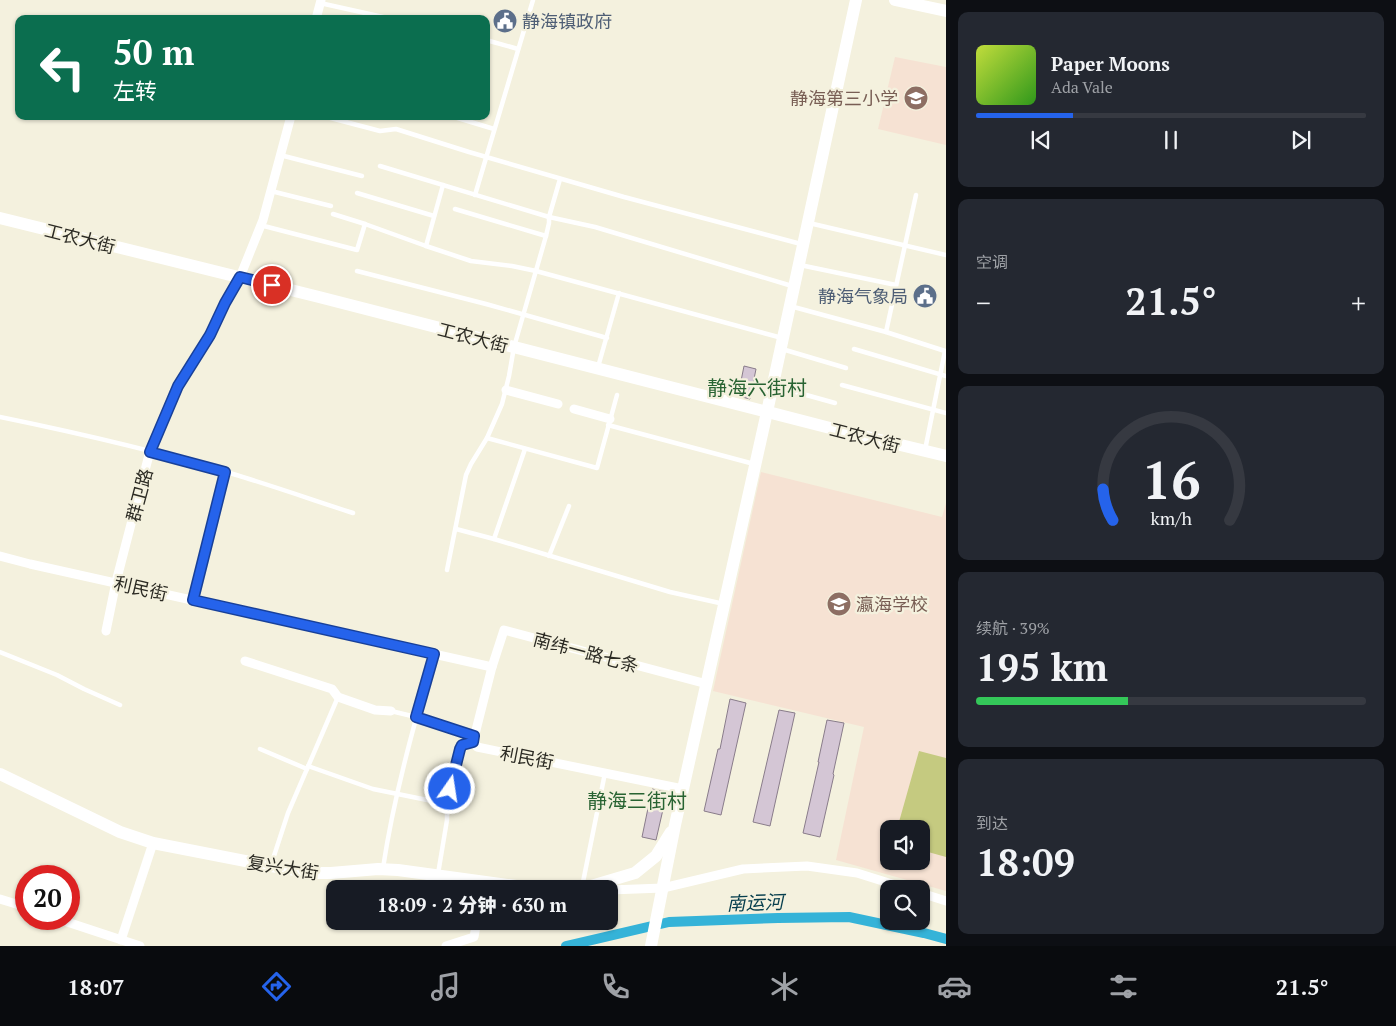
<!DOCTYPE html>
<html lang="zh">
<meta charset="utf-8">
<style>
body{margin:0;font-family:"PT Serif","Noto Sans SC",serif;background:#242831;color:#f1f3f6;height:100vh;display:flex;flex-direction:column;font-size:19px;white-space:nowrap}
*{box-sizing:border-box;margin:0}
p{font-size:16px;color:#9ea1a6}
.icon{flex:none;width:28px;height:28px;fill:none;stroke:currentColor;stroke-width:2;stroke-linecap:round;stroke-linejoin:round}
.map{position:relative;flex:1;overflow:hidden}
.side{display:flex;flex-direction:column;gap:12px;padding:12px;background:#0d0f14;width:450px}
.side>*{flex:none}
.top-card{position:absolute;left:15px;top:15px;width:475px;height:105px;border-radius:10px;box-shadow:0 1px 4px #0004;background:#0b6e4f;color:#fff;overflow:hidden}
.tools{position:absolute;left:880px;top:820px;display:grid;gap:10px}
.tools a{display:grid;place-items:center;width:50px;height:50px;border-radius:10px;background:#171b24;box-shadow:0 1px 4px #0004;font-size:25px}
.speed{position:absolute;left:15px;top:865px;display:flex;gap:10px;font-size:25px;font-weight:700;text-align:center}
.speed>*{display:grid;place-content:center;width:65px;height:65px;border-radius:50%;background:#171b24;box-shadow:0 1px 4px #0004;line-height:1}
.speed .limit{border:8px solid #d22;background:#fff;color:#111}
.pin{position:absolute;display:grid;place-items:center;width:42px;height:42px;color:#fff;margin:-21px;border:2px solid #fff;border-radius:50%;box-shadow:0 1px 5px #0007}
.me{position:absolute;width:55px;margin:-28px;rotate:13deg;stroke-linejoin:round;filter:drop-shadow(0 0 4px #0008)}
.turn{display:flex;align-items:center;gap:18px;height:105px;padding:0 15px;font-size:22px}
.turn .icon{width:65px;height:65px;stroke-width:2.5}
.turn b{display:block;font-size:35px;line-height:42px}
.big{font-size:38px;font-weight:800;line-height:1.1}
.side .tile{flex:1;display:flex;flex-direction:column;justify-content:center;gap:8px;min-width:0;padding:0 18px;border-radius:10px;background:#242831}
.side .dial{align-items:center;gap:0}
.dial svg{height:130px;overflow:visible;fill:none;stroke:#363941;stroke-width:7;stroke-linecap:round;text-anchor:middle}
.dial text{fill:#f1f3f6;stroke:none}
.song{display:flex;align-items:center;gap:15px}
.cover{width:60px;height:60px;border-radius:8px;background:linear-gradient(135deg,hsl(70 70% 55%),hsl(110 70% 35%))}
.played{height:5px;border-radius:2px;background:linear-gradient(90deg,#2563eb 25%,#363941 25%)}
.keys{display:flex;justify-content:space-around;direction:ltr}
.heat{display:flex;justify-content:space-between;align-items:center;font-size:28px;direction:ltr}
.charge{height:8px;border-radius:4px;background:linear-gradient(90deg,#34c759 39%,#363941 0)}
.trip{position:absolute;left:326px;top:880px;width:292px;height:50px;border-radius:10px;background:#171b24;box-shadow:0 1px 4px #0004;font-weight:800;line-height:50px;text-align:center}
.menu{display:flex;height:80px;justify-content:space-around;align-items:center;background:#090b0e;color:#9ea1a6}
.menu .icon{width:35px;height:35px}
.menu .active{color:#2563eb}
.menu b{font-size:22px;color:#f1f3f6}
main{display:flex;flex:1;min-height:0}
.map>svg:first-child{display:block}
.education{fill:#f6e2d3;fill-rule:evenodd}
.green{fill:#c5ca80}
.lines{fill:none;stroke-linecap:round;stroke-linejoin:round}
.canal{stroke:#35b3d8;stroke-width:10}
.building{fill:#d4c6d5;stroke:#897c8a}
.lane{stroke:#fff;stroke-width:4.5}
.street{stroke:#fff;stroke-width:9}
.secondary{stroke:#fff;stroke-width:12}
.route-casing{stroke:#184099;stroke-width:12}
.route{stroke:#2563eb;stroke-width:9}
.labels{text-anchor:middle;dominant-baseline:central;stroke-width:4.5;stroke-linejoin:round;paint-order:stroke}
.service-label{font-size:18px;fill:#4e5e75;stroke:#f4f1de;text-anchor:start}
.education-label{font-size:18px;fill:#785e54;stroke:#f4f1de;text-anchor:end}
.street-label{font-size:18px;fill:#2c2b24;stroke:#f4f1de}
.water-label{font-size:19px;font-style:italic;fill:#063e4d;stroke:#f4f1de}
.quarter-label{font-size:20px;fill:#286332;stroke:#f4f1de}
</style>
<main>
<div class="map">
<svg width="946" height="946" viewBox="0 0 946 946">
<rect width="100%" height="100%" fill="#f4f1de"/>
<g class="education">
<path d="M 895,57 L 946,67 L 946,145 L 878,129 Z"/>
<path d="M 761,472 L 942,517 L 946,503 L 946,891 L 836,860 L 864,727 L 713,691 ZM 889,829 L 921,829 L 921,861 L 889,861 Z"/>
</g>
<path class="green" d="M 919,751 L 946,758 L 946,857 L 921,850 L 921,829 L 897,829 Z"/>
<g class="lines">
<path class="canal" d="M 566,946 L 669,922 L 778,918 L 849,917 L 924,933 L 946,939"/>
</g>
<g class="building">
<path d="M 744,366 L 756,369 L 750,399 L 738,396 Z"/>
<path d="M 730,699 L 746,703 L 721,815 L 704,811 L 718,749 L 720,749 Z"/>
<path d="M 779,710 L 795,713 L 770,826 L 753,822 Z"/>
<path d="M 827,720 L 844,723 L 833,774 L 834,775 L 820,837 L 803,833 L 819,762 L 818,762 Z"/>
<path d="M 652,789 L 667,792 L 656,840 L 642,837 Z"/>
</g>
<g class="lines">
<g class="lane">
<path d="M 320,3 L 392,19"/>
<path d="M 486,40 L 518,49"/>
<path d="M 323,116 L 380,131 L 396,129 L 469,152 L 624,197 L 801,244"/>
<path d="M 451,116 L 494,129"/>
<path d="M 280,155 L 362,176"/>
<path d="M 380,166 L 549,217 L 595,227 L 792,286"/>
<path d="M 271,191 L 331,206"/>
<path d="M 357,193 L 434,216"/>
<path d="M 475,195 L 533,0"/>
<path d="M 455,209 L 546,236"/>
<path d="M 333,214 L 365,224 L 426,246 L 471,261 L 512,266 L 536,271 L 782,338"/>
<path d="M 809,223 L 946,255"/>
<path d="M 260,225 L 357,250 L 365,224"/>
<path d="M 426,246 L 443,185"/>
<path d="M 800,265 L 896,285"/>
<path d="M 357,271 L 486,304 L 607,338"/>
<path d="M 790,306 L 886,332 L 945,351 L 925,450"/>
<path d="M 886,332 L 916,195"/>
<path d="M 782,349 L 846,368"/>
<path d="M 854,349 L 946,376"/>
<path d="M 598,367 L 619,293"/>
<path d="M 842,385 L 946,413"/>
<path d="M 774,386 L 835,403"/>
<path d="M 0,417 C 78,433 157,451 233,474 C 273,486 313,500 353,513"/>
<path d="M 608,425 L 754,464"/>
<path d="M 487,438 L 597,468 L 617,395"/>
<path d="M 456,529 L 494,539 L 670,592 L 724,604"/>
<path d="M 494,539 L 525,449"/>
<path d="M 549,556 L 569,506"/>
<path d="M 447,570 L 466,475 L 471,464 L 487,438 L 502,404 L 509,376 L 514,347 L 546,236 L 549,223 L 549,217 L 560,179"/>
<path d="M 193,600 L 225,472"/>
<path d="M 0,652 L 57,675 L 84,689 L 120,705"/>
<path d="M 391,711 L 416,717 L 474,736"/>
<path d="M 260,749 L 307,769"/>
<path d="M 308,766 L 373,789 L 447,804"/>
<path d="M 271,865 L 288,813 L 338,697"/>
<path d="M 383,868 C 394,795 414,725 434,654"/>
<path d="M 438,874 L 447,820 L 447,804 L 460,749 L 462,745 L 473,742"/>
<path d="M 582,887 L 605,773"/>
</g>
<g class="street">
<path d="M 316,19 L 321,0"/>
<path d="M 506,390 L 558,404"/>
<path d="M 574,409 L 610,419"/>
<path d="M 0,556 L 30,564 L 492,667 L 473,742 L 477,747 L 683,789"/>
<path d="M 106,631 L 116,582 L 150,451 L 178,386 L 210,335 L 225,303 L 240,277 L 263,220 L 291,116"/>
<path d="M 245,661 L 332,689 L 338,697 L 375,710 L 391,711"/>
<path d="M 492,667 L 504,630 L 707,684"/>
<path d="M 610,890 L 663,888 L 743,869 L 807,866 L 857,873 L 908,889"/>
<path d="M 921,893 L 946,901"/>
<path d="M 0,899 L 26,907"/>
<path d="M 58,919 L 140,946"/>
<path d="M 121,940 L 153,843"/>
<path d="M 446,946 L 474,937 L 477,921"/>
</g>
<g class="secondary">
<path d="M 895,0 L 946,11"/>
<path d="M 0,218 L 319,297 L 830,428 L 946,456"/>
<path d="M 0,774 L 120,832 L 153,843 L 265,865 L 314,873 L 331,873 L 378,869 L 398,870 L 538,889 L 581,889 L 635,873 L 656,856 L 671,832"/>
<path d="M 651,946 L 675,825 L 767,412 L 856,0"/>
</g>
</g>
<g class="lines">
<defs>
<path id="route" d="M 272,285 L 240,277 L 225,303 L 210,335 L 178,386 L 150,452 L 225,472 L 193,600 L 434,654 L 416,717 L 474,736 L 473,742 L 462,745 L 460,749 L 450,789"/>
</defs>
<use href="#route" class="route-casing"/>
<use href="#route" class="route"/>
</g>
<defs>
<symbol id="civic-disc" viewBox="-11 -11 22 22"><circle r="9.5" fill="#5c6f8a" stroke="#f4f1de"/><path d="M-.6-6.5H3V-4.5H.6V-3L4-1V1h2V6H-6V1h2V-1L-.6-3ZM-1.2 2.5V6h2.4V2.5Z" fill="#fff"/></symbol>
<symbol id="school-disc" viewBox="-11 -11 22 22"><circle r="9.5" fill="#8d6e63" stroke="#f4f1de"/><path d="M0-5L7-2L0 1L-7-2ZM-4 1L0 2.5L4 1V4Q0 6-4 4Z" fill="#fff"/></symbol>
</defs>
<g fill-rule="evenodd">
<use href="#civic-disc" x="491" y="7" width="28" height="28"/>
<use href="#school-disc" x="902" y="84" width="28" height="28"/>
<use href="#civic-disc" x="911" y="282" width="28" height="28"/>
<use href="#school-disc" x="825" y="590" width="28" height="28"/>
</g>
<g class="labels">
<g class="service-label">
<text x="522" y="21">静海镇政府</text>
<text x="908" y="296" text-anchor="end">静海气象局</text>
</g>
<g class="education-label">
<text x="898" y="98">静海第三小学</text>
<text x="856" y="604" text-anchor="start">瀛海学校</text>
</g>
<g class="street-label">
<text transform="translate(80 238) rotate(14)">工农大街</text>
<text transform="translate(473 337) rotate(14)">工农大街</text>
<text transform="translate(865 437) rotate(14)">工农大街</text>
<text transform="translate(139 495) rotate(-75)">群卫路</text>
<text transform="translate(141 588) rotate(13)">利民街</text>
<text transform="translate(586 652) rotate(15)">南纬一路七条</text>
<text transform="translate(527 757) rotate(11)">利民街</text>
<text transform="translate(283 867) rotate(9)">复兴大街</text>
</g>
<g class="water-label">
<text transform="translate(755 902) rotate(-2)">南运河</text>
</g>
<g class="quarter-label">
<text x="757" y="387">静海六街村</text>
<text x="637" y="800">静海三街村</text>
</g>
</g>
</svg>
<div class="tools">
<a><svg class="icon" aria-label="sound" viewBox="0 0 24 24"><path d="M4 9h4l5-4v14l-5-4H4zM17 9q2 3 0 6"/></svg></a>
<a><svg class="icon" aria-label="search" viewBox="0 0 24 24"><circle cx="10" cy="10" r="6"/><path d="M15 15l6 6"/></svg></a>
</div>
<div class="speed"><div class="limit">20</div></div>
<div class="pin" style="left:272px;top:285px;background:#d93025"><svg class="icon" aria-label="arrive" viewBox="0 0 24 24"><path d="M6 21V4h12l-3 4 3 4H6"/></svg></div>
<svg class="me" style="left:450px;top:789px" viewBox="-20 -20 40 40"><circle r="17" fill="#2563eb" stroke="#fff" stroke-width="3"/><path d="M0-11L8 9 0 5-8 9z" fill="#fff"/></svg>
<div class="trip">18:09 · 2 分钟 · 630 m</div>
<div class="top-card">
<div class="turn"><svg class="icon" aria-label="left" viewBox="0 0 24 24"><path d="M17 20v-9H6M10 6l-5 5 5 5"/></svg><div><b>50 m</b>左转</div></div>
</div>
</div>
<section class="side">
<div class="tile">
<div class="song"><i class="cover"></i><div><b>Paper Moons</b><p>Ada Vale</p></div></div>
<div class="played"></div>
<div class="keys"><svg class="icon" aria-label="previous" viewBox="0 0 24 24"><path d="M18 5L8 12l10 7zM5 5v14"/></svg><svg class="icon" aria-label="pause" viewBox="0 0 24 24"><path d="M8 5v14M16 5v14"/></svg><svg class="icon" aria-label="next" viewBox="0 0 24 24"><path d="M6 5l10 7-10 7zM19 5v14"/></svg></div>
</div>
<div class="tile"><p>空调</p>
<div class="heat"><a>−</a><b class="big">21.5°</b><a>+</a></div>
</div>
<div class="tile dial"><svg viewBox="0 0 100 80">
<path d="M14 69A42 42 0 1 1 86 69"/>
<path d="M14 69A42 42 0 0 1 8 50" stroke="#2563eb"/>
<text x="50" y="56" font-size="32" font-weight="700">16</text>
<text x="50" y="72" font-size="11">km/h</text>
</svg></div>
<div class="tile"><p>续航 · 39%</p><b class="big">195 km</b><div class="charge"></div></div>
<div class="tile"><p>到达</p><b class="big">18:09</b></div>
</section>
</main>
<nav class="menu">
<b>18:07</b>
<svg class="icon active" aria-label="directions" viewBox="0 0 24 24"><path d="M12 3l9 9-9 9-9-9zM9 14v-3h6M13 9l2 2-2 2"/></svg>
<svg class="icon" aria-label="music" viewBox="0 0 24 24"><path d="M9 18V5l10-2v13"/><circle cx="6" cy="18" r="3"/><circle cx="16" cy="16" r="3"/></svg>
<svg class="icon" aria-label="phone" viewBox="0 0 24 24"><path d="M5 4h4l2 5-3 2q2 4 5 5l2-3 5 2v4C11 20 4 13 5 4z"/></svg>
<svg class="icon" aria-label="climate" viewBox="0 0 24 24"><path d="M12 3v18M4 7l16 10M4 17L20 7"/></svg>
<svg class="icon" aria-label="car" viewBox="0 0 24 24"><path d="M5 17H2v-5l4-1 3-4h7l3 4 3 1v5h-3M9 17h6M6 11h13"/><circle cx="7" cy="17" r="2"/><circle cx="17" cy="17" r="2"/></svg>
<svg class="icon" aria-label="filters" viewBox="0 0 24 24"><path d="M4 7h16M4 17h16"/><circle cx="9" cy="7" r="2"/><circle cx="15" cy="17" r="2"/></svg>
<b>21.5°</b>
</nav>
